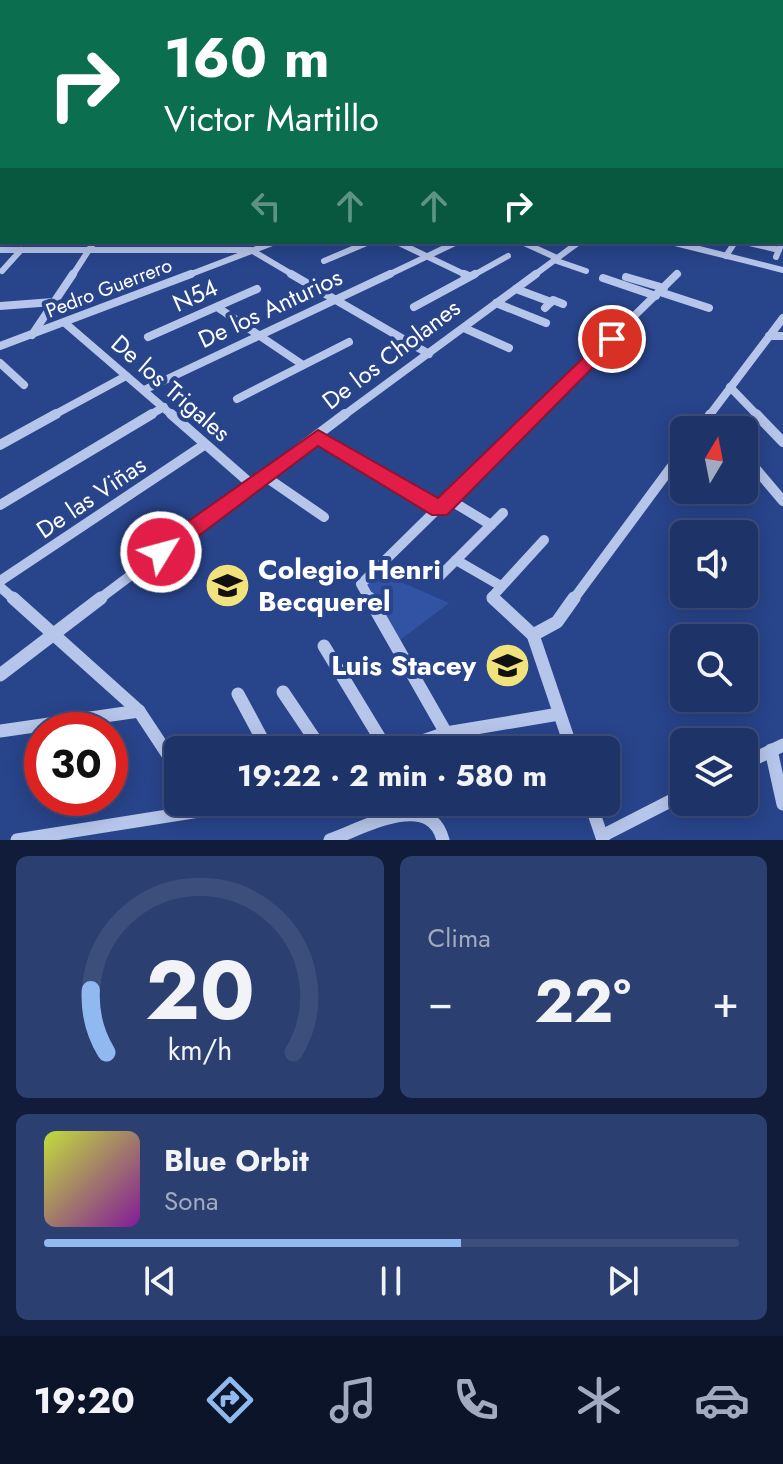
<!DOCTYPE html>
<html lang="es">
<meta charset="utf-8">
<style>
body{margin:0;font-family:Jost,sans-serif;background:#2b3f71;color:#f1f3f6;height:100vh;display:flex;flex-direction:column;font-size:30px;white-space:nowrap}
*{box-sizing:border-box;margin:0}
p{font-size:26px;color:#a1aac0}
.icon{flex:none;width:44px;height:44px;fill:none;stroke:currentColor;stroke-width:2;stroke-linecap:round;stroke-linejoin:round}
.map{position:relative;height:840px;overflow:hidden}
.side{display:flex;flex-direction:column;gap:16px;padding:16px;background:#101c39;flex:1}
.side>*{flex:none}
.guide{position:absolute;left:0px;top:0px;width:784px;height:244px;box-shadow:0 4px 20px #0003,0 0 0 2px #3c4e7c;background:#0b6e4f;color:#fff;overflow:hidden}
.needle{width:52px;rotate:10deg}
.fabs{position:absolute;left:670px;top:416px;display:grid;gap:16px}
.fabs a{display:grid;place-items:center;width:88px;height:88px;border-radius:12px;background:#1e3368;box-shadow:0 4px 20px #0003,0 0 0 2px #3c4e7c;font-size:40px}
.speed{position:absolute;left:24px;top:712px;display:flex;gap:16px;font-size:40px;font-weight:700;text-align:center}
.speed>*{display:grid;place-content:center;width:104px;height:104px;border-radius:50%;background:#1e3368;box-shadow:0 4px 20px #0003,0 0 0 2px #3c4e7c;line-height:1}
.speed .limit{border:12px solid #d22;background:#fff;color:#111}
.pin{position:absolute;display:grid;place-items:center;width:68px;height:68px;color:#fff;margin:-34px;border:4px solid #fff;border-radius:50%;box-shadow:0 2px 8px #0007}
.me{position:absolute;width:88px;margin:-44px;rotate:53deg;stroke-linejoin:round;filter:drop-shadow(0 0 6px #0008)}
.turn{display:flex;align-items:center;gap:28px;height:168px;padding:0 32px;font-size:36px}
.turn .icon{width:104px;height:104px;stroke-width:2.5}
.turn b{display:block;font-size:56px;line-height:68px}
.lanes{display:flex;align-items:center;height:76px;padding:0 32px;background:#0003;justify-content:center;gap:40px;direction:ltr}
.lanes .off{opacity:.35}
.big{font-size:60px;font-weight:700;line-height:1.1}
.side .widget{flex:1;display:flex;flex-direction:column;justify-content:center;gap:12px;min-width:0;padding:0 28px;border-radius:12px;background:#2b3f71}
.side .dial{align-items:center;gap:0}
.dial svg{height:208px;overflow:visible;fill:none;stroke:#3c4e7c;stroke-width:7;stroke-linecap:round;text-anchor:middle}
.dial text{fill:#f1f3f6;stroke:none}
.song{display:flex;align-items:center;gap:24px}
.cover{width:96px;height:96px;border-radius:12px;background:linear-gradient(135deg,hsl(70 70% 55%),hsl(290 70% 35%))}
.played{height:8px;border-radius:4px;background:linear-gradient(90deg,#90b9f0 60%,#3c4e7c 60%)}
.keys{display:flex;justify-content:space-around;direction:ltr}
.heat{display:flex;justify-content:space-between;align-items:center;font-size:44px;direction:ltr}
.side .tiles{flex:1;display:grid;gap:16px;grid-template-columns:1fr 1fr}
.widget:last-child{grid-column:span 2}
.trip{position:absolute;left:164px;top:736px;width:456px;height:80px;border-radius:12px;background:#1e3368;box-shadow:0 4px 20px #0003,0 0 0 2px #3c4e7c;font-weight:700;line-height:80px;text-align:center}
.dock{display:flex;height:128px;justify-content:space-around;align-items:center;background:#0c142a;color:#a1aac0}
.dock .icon{width:56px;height:56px}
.dock .active{color:#90b9f0}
.dock b{font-size:36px;color:#f1f3f6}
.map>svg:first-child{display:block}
.green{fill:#3253a3}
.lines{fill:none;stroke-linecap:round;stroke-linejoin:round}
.minor-far3{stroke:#b6c5ea;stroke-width:6}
.minor-far2{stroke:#b6c5ea;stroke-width:8}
.minor-far1{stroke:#b6c5ea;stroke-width:10}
.minor{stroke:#b6c5ea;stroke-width:13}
.route{fill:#e11d48;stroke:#92132f;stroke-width:2}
.labels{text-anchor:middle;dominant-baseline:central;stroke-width:8;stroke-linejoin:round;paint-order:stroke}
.far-street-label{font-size:20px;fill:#fff;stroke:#28448b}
.street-label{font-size:24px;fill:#fff;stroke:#28448b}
.near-poi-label{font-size:28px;font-weight:bold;fill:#fff;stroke:#28448b;text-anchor:start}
</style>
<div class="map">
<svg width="783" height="840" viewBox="0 0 783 840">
<rect width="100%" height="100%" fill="#28448b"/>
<path class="green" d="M 385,575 L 449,603 L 395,644 L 361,584 Z"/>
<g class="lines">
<g class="minor-far3">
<path d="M 397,242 L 468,276"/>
<path d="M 522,242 L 557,258"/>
<path d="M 671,242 L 783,270"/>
<path d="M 745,242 L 779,250"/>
<path d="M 0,250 L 251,250 L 295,276"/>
<path d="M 726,256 L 735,242"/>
<path d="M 776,257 L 783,240"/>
<path d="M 554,260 L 586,271"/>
<path d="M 324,261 L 369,242"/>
<path d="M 2,271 L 21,250"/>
<path d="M 72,276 L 94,242"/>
<path d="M 186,276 L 275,242"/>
<path d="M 386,276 L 457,242"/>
<path d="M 472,276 L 508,256"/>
<path d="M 533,276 L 579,242"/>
</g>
<g class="minor-far2">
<path d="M 291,274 L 429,354"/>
<path d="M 464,274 L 469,276"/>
<path d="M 626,277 L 664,288"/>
<path d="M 603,278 L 656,296"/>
<path d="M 516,289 L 551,302"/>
<path d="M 660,292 L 709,308"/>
<path d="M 496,303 L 546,323"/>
<path d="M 0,306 L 53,302"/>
<path d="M 217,307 L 303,365"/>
<path d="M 414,307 L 475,274"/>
<path d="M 545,308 L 553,300 L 563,304"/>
<path d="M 65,323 L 173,416"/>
<path d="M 464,328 L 509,348"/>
<path d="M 32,335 L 73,274"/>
<path d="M 769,336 L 783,336"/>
<path d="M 148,337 L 257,289"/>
<path d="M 0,346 L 191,274"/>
<path d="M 0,363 L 24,385"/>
<path d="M 730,387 L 758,416"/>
<path d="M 144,390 L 390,274"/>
<path d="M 237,399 L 349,342"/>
<path d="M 52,416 L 126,376"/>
<path d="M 148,416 L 164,407"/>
<path d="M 343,416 L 536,274"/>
<path d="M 532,416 L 677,274"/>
<path d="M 709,416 L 783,318"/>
</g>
<g class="minor-far1">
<path d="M 171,414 L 251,484"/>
<path d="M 756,414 L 783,442"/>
<path d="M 710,415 L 723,430"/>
<path d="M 699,430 L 711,414"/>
<path d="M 318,437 L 440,509"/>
<path d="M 0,445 L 56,414"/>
<path d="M 744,455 L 783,501"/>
<path d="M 263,475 L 324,517"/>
<path d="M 0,505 L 152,414"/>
<path d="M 458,505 L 491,525 L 456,560 L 501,586"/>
<path d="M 491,525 L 503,513"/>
<path d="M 438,578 L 456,560"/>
<path d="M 0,581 L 204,445"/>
<path d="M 0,587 L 15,600"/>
<path d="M 98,600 L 345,414"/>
<path d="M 370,600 L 361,584 L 534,414"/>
<path d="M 496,600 L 492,597 L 544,540"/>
<path d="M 573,600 L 684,450"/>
</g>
<g class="minor">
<path d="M 13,598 L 139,711 L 178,770"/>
<path d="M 369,598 L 446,733"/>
<path d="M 493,598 L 533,635 L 572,750"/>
<path d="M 533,635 L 557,622 L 574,598"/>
<path d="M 324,646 L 387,750"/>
<path d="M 0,675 L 101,598"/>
<path d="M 283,692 L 322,750"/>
<path d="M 238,694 L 268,750"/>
<path d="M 0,731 L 139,711"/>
<path d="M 396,750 L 446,733 L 559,714"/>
<path d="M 771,750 L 783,804"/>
<path d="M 744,764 L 783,745"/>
<path d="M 590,802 L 603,840"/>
<path d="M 602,836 L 684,794"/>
<path d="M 17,840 L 199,811 L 229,802"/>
<path d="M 330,840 C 361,829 430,789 443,840"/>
</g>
</g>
<linearGradient id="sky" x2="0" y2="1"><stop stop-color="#16254c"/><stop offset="0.42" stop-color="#425c98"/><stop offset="1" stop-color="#425c98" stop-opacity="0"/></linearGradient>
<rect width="783" height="202" fill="url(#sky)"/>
<path class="route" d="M 612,334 L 618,335 L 618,342 L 447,515 L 432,515 L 318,446 L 169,558 L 161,561 L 153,558 L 150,552 L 153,546 L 318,430 L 438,498 L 607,335 Z"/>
<defs>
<symbol id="school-disc" viewBox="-11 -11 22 22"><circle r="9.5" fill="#f2e27c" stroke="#28448b"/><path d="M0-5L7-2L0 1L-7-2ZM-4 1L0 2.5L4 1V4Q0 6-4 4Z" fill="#111"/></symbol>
</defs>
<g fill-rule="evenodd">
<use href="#school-disc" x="202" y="560" width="51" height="51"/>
<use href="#school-disc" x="482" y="640" width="51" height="51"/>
</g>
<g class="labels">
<g class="far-street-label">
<text transform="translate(109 288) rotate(-21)">Pedro Guerrero</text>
</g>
<g class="street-label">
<text transform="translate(195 295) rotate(-24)">N54</text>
<text transform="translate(270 308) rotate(-25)">De los Anturios</text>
<text transform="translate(391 354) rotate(-37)">De los Cholanes</text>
<text transform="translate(171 388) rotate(41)">De los Trigales</text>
<text transform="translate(91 497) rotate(-34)">De las Viñas</text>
</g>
<g class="near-poi-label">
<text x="258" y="569">Colegio Henri<tspan x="258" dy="32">Becquerel</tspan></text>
<text x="476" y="665" text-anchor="end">Luis Stacey</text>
</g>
</g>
</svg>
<div class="fabs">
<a><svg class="needle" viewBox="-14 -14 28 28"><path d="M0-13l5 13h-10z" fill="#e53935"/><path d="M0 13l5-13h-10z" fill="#a1aac0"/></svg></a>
<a><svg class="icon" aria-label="sound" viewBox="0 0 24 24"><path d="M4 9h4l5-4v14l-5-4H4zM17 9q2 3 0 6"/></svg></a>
<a><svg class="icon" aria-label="search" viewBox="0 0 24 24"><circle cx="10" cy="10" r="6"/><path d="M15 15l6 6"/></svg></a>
<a><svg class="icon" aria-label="layers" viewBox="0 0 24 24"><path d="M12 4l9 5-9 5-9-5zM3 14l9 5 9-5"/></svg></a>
</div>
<div class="speed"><div class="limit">30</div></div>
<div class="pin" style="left:612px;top:339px;background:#d93025"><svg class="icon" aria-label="arrive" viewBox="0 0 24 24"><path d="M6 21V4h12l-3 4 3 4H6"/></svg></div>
<svg class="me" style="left:161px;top:552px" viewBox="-20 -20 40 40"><circle r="17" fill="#e11d48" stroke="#fff" stroke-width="3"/><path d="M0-11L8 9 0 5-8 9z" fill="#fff"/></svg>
<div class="trip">19:22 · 2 min · 580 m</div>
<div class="guide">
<div class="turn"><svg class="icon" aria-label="right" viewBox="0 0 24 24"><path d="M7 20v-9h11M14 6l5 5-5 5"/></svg><div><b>160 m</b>Victor Martillo</div></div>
<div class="lanes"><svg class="icon off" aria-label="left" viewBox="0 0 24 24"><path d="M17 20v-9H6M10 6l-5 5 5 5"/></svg><svg class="icon off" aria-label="ahead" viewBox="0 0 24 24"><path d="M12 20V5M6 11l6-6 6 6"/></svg><svg class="icon off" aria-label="ahead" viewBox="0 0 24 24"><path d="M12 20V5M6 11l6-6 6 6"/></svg><svg class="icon" aria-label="right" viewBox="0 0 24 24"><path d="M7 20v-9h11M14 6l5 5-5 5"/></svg></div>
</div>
</div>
<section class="side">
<div class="tiles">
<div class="widget dial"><svg viewBox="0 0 100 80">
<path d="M14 69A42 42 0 1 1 86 69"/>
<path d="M14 69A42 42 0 0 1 8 45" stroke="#90b9f0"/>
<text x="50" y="56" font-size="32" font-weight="700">20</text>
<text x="50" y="72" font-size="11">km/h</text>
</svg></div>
<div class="widget"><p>Clima</p>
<div class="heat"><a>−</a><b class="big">22°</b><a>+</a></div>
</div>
<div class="widget">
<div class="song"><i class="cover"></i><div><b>Blue Orbit</b><p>Sona</p></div></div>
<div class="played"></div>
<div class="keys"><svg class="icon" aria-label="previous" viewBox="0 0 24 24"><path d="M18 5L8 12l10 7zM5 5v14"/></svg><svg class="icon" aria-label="pause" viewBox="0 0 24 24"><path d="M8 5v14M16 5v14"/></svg><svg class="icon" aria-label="next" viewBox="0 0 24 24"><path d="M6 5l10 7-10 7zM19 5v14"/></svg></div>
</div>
</div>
</section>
<nav class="dock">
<b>19:20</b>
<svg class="icon active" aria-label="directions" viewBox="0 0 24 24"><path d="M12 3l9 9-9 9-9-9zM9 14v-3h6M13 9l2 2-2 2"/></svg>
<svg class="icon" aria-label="music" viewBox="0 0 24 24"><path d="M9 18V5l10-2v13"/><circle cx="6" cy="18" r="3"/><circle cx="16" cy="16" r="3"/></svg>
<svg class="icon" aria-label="phone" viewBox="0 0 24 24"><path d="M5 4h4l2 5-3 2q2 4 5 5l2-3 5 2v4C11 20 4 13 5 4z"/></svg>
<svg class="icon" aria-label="climate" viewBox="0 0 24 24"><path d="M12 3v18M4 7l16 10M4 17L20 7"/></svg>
<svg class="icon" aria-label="car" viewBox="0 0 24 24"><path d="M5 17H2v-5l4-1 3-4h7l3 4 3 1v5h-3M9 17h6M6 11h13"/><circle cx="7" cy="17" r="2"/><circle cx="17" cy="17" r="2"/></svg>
</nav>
